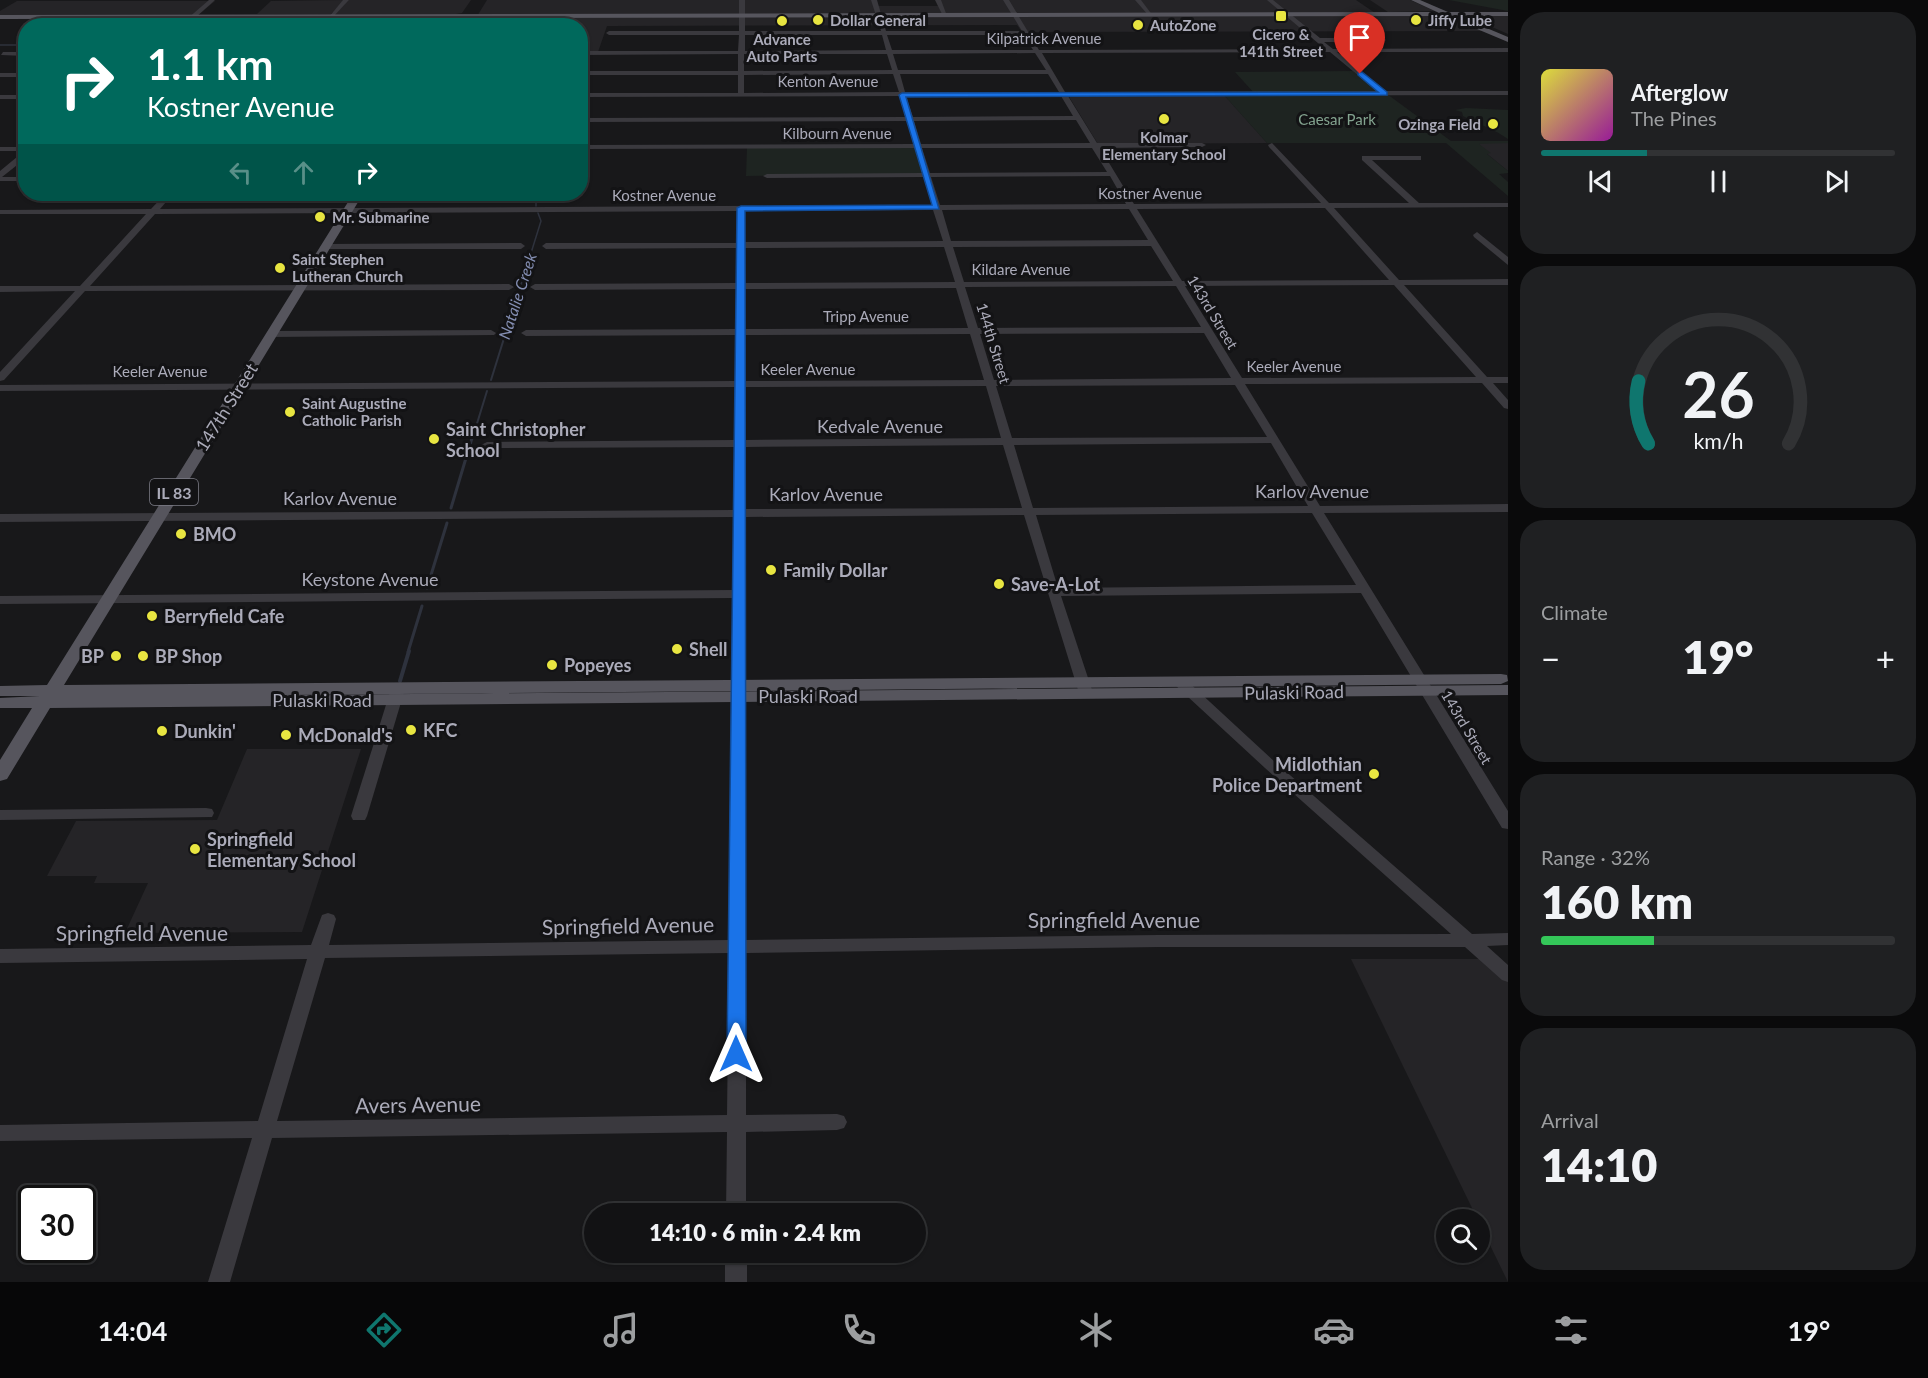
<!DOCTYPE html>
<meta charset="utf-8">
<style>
body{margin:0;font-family:Lato,sans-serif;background:#1f2022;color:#f1f3f6;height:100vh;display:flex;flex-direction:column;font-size:22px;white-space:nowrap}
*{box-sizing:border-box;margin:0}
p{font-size:20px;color:#9c9ea0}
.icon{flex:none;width:33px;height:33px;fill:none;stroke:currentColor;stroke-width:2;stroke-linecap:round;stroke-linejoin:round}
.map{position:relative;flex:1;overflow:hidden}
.panel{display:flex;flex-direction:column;gap:12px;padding:12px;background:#0a0a0b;width:420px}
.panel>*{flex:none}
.hud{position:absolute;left:18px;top:18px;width:570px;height:183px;border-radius:24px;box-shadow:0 2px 4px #0004,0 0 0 2px #313234;background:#00695c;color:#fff;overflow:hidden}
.controls{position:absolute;left:1436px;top:1209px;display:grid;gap:12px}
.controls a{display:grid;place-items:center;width:54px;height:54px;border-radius:50%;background:#121214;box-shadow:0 2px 4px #0004,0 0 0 2px #313234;font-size:30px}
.speed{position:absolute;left:18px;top:1185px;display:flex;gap:12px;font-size:30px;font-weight:700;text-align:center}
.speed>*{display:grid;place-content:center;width:78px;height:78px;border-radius:50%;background:#121214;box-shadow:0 2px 4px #0004,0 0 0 2px #313234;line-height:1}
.speed .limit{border:3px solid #111;border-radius:9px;background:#fff;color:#111}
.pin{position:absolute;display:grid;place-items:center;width:51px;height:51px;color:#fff;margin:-62px -26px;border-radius:50% 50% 50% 0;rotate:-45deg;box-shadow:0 0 6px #0007}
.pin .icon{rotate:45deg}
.me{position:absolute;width:66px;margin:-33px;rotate:0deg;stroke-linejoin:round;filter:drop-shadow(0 0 4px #0008)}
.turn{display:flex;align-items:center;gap:21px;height:126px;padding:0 30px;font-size:27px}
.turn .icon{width:78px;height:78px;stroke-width:2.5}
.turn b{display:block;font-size:42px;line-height:51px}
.lanes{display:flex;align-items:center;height:57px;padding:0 30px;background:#0003;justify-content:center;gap:30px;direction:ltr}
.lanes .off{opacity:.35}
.big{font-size:45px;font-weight:800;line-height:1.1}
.panel .widget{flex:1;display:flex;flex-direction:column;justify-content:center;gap:9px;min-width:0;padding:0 21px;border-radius:24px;background:#1f2022}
.panel .dial{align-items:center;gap:0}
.dial svg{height:156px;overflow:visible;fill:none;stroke:#313234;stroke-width:7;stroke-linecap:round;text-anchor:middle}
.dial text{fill:#f1f3f6;stroke:none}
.song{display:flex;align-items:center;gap:18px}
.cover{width:72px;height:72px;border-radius:9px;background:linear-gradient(135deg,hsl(60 70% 55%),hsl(300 70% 35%))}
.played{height:6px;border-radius:3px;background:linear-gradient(90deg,#0f766e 30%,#313234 30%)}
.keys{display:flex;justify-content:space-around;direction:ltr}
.heat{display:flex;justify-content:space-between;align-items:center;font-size:33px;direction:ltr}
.charge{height:9px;border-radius:4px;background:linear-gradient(90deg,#34c759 32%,#313234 0)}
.trip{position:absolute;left:584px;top:1203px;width:342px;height:60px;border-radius:30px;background:#121214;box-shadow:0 2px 4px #0004,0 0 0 2px #313234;font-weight:800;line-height:60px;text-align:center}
.tabs{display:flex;height:96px;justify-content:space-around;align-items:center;background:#070708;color:#9c9ea0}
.tabs .icon{width:42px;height:42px}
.tabs .selected{color:#0f766e}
.tabs b{font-size:27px;color:#f1f3f6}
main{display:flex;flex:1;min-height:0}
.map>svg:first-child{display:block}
.built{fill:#252427}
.green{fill:#1e2421}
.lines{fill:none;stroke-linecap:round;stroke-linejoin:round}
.stream-far3{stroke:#2e323d;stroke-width:1.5}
.stream-far2{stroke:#2e323d;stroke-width:2}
.stream-far1{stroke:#2e323d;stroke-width:3}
.stream{stroke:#2e323d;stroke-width:4}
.minor{fill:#3a393e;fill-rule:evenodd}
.major{fill:#56555d;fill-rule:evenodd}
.route{fill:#1a73e8;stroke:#114b97;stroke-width:1.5}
.poi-dot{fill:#e8e541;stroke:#131315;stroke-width:2}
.labels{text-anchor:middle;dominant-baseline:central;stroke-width:6;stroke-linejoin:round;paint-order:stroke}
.far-poi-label{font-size:15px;font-weight:bold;fill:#ababb9;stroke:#131315;text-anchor:start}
.far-street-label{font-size:15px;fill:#ababb9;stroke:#131315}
.far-park-label{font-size:15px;fill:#83a38f;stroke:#131315}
.far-water-label{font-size:16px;font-style:italic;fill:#848eb2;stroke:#131315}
.shield{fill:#131315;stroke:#7d7d88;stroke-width:1.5}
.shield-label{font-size:16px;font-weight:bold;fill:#ababb9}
.street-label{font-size:18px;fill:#ababb9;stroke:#131315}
.poi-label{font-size:18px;font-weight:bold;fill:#ababb9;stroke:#131315;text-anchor:start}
.near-street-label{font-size:21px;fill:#ababb9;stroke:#131315}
</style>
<main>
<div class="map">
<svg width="1508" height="1282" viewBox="0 0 1508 1282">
<rect width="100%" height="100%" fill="#18181a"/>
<g class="built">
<path d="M 344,0 L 331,14 L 257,14 L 271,1 Z"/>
<path d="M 349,0 L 471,0 L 462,13 L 456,14 L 335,14 Z"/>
<path d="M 487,0 L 872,0 L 874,6 L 938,6 L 936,0 L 1356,0 L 1378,15 L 1446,16 L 1484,31 L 1022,32 L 1017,25 L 607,26 L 598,52 L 581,52 L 580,26 L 471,26 Z"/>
<path d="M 1370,0 L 1410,0 L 1435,11 L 1388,12 Z"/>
<path d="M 17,1 L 215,1 L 198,15 L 0,16 L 0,11 Z"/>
<path d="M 1467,16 L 1508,16 L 1508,34 Z"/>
<path d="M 257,18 L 451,18 L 457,20 L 454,26 L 250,26 Z"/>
<path d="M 1068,95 L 1224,95 L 1267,143 L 1098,144 Z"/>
<path d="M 1478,143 L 1508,143 L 1508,171 L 1486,153 Z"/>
<path d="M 247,749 L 361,749 L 302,932 L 125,933 L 148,883 L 94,883 L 97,876 L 47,876 L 76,821 L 217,820 Z"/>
<path d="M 1351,959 L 1483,959 L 1508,980 L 1508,1282 Z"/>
</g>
<g class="green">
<path d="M 1449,0 L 1508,0 L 1508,11 Z"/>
<path d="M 1353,71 L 1379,92 L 1254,93 L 1235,72 Z"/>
<path d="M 1387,94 L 1451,141 L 1508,141 L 1508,143 L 1479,144 L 1491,153 L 1487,154 L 1508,171 L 1508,173 L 1499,174 L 1508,182 L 1508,196 L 1446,143 L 1267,143 L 1224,95 Z"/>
<path d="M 1466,108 L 1508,110 L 1508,139 C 1494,129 1478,124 1463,116 L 1462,112 L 1455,110 Z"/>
<path d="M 916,147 L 924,174 L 746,176 L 747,148 Z"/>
</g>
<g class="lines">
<g class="stream-far3">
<path d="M 0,45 L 26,45"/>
<path d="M 530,194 L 536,198 L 536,206"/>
<path d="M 531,253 L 541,221 L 538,213"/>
</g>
<g class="stream-far2">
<path d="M 491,380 L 531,252"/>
<path d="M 475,430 L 487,391"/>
</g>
<g class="stream-far1">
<path d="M 451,508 L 475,428"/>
<path d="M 427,588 L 447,523"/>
<path d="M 408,652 L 422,606"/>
</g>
<path class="stream" d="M 400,681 L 409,651"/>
<g class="minor">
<path d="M 209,0 L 215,0 L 186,26 L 179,26 Z"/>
<path d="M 343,0 L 349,0 L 332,18 L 328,18 Z"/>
<path d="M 739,0 L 745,0 L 745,31 L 881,31 L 871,0 L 877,0 L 886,31 L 1022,31 L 1003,0 L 1009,0 L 1039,50 L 1325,49 L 1267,0 L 1273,0 L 1320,38 L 1383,38 L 1386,40 L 1383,42 L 1324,42 L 1333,49 L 1508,48 L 1508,52 L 1337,52 L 1385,91 L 1508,91 L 1508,95 L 1068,96 L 1097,143 L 1202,143 L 1206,145 L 1202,147 L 1100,148 L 1134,204 L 1321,203 L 1269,147 L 1268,145 L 1272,143 L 1329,203 L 1409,203 L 1362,160 L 1362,156 L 1421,156 L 1421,160 L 1372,160 L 1419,203 L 1508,203 L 1508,207 L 1334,208 L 1399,280 L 1508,279 L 1508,285 L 1404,285 L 1487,377 L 1508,377 L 1508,383 L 1493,383 L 1508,400 L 1508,409 L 1504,408 L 1482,383 L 1245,384 L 1320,506 L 1508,504 L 1508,512 L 1324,513 L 1508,811 L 1508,829 L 1502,828 L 1361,593 L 1061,596 L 1093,693 L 1086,697 L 1079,693 L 1024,515 L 745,517 L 746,940 L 1159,935 L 1451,934 L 1265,768 L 1174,684 L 1172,681 L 1179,677 L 1184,678 L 1275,762 L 1472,934 L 1508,933 L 1508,945 L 1487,946 L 1508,965 L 1508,982 L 1502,980 L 1465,947 L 1159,947 L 746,953 L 746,1115 L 837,1114 L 844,1116 L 847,1122 L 844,1128 L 837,1130 L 746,1132 L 746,1214 L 726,1214 L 727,1132 L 272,1138 L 230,1282 L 208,1282 L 252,1138 L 0,1141 L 0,1125 L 258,1121 L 307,959 L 0,963 L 0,949 L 311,945 L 322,915 L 328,913 L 334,915 L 336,919 L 329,945 L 729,940 L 733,598 L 0,604 L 0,596 L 733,590 L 733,517 L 0,522 L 0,514 L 734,510 L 734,447 L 487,448 L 481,445 L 487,442 L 734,440 L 735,387 L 0,391 L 0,385 L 735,381 L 736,335 L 526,336 L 521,333 L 526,330 L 736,329 L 736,289 L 535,290 L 530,287 L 535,284 L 736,283 L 737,248 L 546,249 L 542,246 L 546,243 L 737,243 L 737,211 L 155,214 L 90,286 L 509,284 L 514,287 L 509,290 L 85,291 L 4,380 L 0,381 L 0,372 L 75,291 L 0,292 L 0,286 L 80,286 L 146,214 L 0,214 L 0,210 L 151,209 L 165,194 L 173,194 L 160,209 L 932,205 L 924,177 L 767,178 L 763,176 L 767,174 L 922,173 L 915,148 L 580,149 L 580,145 L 914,144 L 907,121 L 580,122 L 580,118 L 906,117 L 900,96 L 580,97 L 580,93 L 738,93 L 738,75 L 580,75 L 580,71 L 738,71 L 738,54 L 580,55 L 580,51 L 738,51 L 739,35 L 609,35 L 606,33 L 609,31 L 739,31 ZM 745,35 L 882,35 L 886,50 L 745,51 ZM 887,35 L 1024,35 L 1033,50 L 892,50 ZM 1330,52 L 1377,91 L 1065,92 L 1042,53 ZM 1035,53 L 1046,70 L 898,70 L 893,54 ZM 744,54 L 887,54 L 892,70 L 744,71 ZM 893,74 L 899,92 L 744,93 L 744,75 ZM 900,74 L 1048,74 L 1059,92 L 905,92 ZM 906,96 L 1061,96 L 1073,116 L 913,117 ZM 1076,120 L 1090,143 L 921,144 L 914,121 ZM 922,148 L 1092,148 L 1107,172 L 930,173 ZM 1110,176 L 1126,204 L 940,205 L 931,177 ZM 1325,208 L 1389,280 L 1182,281 L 1137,209 ZM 1129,209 L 1148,240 L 951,241 L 942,210 ZM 933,210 L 943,241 L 745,242 L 745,211 ZM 1151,246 L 1173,281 L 964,282 L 953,247 ZM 944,247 L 955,282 L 745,283 L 745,248 ZM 1394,285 L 1476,377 L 1242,378 L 1185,286 ZM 1176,286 L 1201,327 L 978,328 L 965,287 ZM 956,288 L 968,328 L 745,329 L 745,289 ZM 1204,333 L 1231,378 L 994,380 L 980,334 ZM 970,334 L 984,380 L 745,381 L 745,335 ZM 1235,385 L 1267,437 L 1012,438 L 996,386 ZM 986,386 L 1001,438 L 745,440 L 745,387 ZM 1271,443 L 1308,506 L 1033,508 L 1014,445 ZM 1003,445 L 1022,508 L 745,509 L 745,447 ZM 1312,513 L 1356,585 L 1058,588 L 1036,515 ZM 729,953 L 727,1115 L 277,1121 L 325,958 Z"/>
<path d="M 935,0 L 941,0 L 947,16 L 943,16 Z"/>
<path d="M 1135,0 L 1141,0 L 1153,16 L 1149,16 Z"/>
<path d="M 3,52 L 26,52 L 26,56 L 1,55 Z"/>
<rect x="0" y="73" width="26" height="4"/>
<rect x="0" y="95" width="26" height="4"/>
<rect x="0" y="147" width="26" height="4"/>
<path d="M 23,152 L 26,152 L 26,158 L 2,177 L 26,177 L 26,181 L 0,181 L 0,171 Z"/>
<path d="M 1477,232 L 1508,257 L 1508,265 L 1474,237 L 1473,235 Z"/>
<path d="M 325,244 L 521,243 L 525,246 L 521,249 L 322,249 L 321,247 Z"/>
<path d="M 491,330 L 496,333 L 494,335 L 271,337 L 266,334 L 271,331 Z"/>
<path d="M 398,685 L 405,689 L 367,816 L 365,820 L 353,820 L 351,816 L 391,689 Z"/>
<path d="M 206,808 L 212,809 L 214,813 L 212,817 L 0,820 L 0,810 Z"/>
<rect x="725" y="1252" width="22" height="30"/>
</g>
<g class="major">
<path d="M 1411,0 L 1420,0 L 1448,12 L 1508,12 L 1508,16 L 1458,16 L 1508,37 L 1508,42 L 1446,16 L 0,19 L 0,15 L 1437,12 Z"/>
<path d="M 353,194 L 363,194 L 64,685 L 1501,674 L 1507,675 L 1508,681 L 1501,684 L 57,697 L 1508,685 L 1508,695 L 50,708 L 7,779 L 0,781 L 0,760 L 32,708 L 0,708 L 0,698 L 40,696 L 0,696 L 0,686 L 47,685 Z"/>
</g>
</g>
<path class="route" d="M 1358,72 L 1362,72 L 1387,92 L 1387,95 L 906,97 L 939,209 L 745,211 L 746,1054 L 743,1060 L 736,1062 L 730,1060 L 727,1054 L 737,208 L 741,206 L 932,205 L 899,95 L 902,93 L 1378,92 L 1358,75 Z"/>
<g class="poi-dot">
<rect x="1275" y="10" width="12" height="12" rx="3"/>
<circle cx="818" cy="20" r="6"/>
<circle cx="1416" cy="20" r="6"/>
<circle cx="782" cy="21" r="6"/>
<circle cx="1138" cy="25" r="6"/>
<circle cx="1164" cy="119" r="6"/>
<circle cx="1493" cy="124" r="6"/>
<circle cx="320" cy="217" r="6"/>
<circle cx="280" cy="268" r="6"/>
<circle cx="290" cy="412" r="6"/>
<circle cx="434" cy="439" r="6"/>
<circle cx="181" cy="534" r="6"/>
<circle cx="771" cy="570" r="6"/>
<circle cx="999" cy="584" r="6"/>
<circle cx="152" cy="616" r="6"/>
<circle cx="677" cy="649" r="6"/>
<circle cx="116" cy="656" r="6"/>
<circle cx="143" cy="656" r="6"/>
<circle cx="552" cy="665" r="6"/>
<circle cx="411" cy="730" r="6"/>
<circle cx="162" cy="731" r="6"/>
<circle cx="286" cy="735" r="6"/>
<circle cx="1374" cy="774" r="6"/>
<circle cx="195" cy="849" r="6"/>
</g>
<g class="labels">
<g class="far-poi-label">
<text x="830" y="20">Dollar General</text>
<text x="1428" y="20">Jiffy Lube</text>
<text x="1150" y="25">AutoZone</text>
<text x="1281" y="34" text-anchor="middle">Cicero &amp;<tspan x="1281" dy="17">141th Street</tspan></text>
<text x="782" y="39" text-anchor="middle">Advance<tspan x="782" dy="17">Auto Parts</tspan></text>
<text x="1481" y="124" text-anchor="end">Ozinga Field</text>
<text x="1164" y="137" text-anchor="middle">Kolmar<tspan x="1164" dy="17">Elementary School</tspan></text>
<text x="332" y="217">Mr. Submarine</text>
<text x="292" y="259">Saint Stephen<tspan x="292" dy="17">Lutheran Church</tspan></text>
<text x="302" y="403">Saint Augustine<tspan x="302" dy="17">Catholic Parish</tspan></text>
</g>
<g class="far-street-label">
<text x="1044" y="38">Kilpatrick Avenue</text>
<text x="828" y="81">Kenton Avenue</text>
<text x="837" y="133">Kilbourn Avenue</text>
<text x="1150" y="193">Kostner Avenue</text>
<text x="664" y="195">Kostner Avenue</text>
<text x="1021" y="269">Kildare Avenue</text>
<text transform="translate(1213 312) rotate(59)">143rd Street</text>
<text x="866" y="316">Tripp Avenue</text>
<text transform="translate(994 343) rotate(73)">144th Street</text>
<text x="1294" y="366">Keeler Avenue</text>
<text x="808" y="369">Keeler Avenue</text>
<text x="160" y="371">Keeler Avenue</text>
<text transform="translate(1467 727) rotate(59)">143rd Street</text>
</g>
<g class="far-park-label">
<text x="1337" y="119">Caesar Park</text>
</g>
<g class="far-water-label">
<text transform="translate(517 296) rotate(-72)">Natalie Creek</text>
</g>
<rect class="shield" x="150" y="479" width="48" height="26" rx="4.5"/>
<g class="shield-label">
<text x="174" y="492">IL 83</text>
</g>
<g class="street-label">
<text transform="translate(226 407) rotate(-58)">147th Street</text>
<text x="880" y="426">Kedvale Avenue</text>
<text x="1312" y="491">Karlov Avenue</text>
<text x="826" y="494">Karlov Avenue</text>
<text x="340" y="498">Karlov Avenue</text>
<text x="370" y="579">Keystone Avenue</text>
<text transform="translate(1294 692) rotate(-1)">Pulaski Road</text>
<text x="808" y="696">Pulaski Road</text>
<text x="322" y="700">Pulaski Road</text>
</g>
<g class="poi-label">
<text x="446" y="429">Saint Christopher<tspan x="446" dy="21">School</tspan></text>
<text x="193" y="534">BMO</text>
<text x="783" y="570">Family Dollar</text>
<text x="1011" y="584">Save-A-Lot</text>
<text x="164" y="616">Berryfield Cafe</text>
<text x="689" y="649">Shell</text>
<text x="104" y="656" text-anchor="end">BP</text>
<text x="155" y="656">BP Shop</text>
<text x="564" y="665">Popeyes</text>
<text x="423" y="730">KFC</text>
<text x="174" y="731">Dunkin'</text>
<text x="298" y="735">McDonald's</text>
<text x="1362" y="764" text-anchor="end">Midlothian<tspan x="1362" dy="21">Police Department</tspan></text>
<text x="207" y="839">Springfield<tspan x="207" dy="21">Elementary School</tspan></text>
</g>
<g class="near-street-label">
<text x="1114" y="919">Springfield Avenue</text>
<text transform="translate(628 925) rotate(-1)">Springfield Avenue</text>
<text x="142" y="932">Springfield Avenue</text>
<text transform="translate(418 1104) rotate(-1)">Avers Avenue</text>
</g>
</g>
</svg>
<div class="controls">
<a><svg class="icon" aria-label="search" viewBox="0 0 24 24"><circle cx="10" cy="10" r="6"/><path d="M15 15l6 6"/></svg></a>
</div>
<div class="speed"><div class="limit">30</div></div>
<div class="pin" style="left:1360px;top:74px;background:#d93025"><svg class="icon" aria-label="arrive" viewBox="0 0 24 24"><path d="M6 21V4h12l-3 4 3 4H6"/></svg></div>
<svg class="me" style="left:736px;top:1054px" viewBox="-20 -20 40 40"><path d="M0-17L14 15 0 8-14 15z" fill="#1a73e8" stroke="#fff" stroke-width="4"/></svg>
<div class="trip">14:10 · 6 min · 2.4 km</div>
<div class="hud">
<div class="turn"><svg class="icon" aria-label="right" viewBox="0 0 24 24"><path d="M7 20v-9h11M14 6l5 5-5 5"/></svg><div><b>1.1 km</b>Kostner Avenue</div></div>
<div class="lanes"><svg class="icon off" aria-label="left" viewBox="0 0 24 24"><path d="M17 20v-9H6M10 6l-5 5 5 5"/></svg><svg class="icon off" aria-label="ahead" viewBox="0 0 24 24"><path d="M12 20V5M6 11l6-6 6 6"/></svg><svg class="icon" aria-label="right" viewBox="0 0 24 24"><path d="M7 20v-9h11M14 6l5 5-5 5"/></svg></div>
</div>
</div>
<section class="panel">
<div class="widget">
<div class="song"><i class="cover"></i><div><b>Afterglow</b><p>The Pines</p></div></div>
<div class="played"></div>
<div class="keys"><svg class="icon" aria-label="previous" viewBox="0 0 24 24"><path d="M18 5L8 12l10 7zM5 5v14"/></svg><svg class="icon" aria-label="pause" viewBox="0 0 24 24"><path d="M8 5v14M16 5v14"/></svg><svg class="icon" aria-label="next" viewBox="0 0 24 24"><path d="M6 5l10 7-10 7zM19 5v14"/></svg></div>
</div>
<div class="widget dial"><svg viewBox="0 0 100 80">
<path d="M14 69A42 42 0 1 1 86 69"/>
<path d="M14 69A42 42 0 0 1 9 37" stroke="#0f766e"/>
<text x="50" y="56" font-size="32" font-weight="700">26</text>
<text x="50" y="72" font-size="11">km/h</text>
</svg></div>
<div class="widget"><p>Climate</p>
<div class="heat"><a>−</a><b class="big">19°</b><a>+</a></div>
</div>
<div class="widget"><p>Range · 32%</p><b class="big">160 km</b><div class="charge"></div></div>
<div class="widget"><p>Arrival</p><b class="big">14:10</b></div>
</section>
</main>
<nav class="tabs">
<b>14:04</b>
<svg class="icon selected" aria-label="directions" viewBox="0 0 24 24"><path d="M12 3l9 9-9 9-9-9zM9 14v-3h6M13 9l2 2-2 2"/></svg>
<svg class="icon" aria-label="music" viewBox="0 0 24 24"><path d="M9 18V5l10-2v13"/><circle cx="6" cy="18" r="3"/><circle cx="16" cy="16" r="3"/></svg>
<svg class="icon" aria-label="phone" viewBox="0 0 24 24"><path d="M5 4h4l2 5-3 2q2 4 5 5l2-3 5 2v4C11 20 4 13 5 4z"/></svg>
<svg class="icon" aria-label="climate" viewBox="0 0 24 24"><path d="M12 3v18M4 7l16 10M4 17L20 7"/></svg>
<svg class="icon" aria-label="car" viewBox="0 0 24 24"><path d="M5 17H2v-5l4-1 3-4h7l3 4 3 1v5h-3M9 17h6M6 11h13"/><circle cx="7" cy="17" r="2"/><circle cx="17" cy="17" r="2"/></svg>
<svg class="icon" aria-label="filters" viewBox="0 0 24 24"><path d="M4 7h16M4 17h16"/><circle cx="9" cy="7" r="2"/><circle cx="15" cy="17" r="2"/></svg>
<b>19°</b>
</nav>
